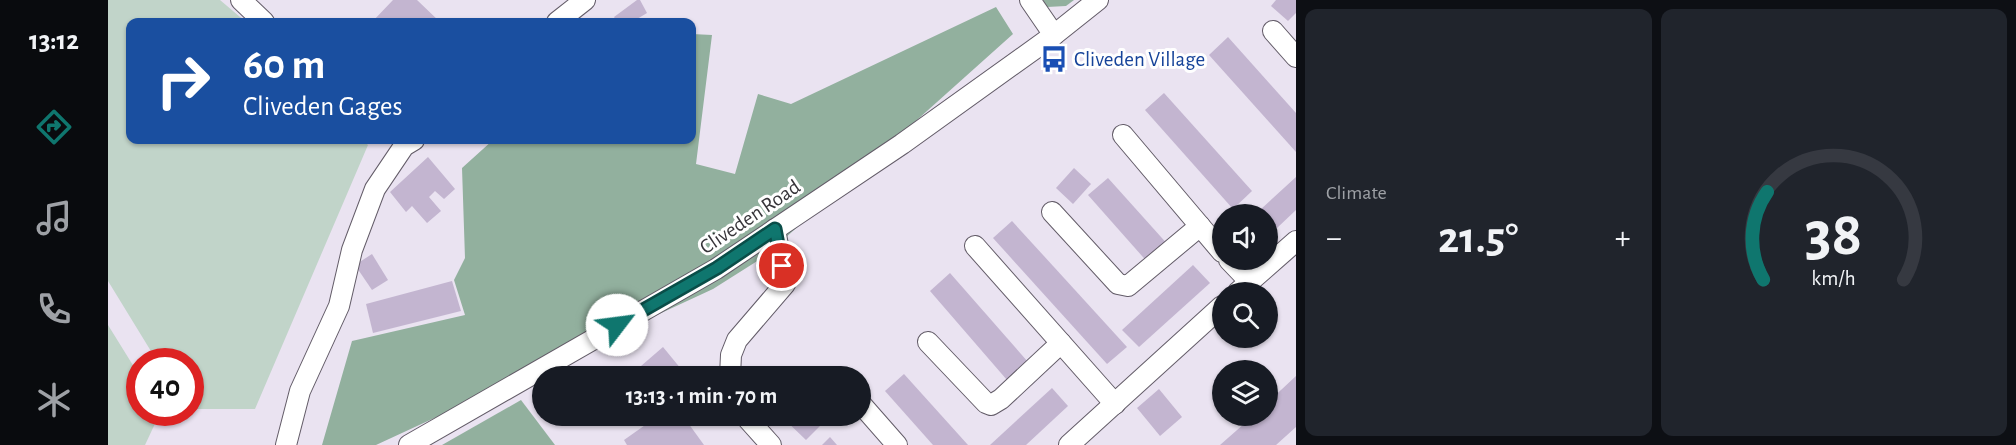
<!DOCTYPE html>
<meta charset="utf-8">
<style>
body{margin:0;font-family:"Alegreya Sans",sans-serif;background:#20242c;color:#f1f3f6;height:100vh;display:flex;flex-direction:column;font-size:22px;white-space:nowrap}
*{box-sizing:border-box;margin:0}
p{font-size:20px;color:#9ea1a6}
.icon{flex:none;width:33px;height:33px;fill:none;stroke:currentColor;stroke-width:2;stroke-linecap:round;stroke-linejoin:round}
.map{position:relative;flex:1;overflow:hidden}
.panel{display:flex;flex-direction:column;gap:9px;padding:9px;background:#0d0f14;width:720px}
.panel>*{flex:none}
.banner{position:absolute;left:18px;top:18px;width:570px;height:126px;border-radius:12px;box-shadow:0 2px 4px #0004;background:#1a4fa0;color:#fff;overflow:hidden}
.tools{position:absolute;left:1104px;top:204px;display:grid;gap:12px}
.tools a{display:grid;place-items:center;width:66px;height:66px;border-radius:50%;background:#171b24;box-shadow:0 2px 4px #0004;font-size:30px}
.speed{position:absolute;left:18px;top:348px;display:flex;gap:12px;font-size:30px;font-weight:700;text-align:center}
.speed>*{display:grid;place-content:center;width:78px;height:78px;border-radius:50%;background:#171b24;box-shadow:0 2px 4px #0004;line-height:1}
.speed .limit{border:9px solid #d22;background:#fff;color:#111}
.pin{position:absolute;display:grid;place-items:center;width:51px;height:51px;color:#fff;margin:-26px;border:3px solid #fff;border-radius:50%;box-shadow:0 2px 6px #0007}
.me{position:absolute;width:66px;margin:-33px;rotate:60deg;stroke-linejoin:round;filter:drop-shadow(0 0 4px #0008)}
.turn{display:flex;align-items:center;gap:21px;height:126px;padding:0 18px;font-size:27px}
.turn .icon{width:78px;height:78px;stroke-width:2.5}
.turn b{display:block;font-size:42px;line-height:51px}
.big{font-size:45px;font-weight:700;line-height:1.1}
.panel .card{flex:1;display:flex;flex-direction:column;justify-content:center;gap:9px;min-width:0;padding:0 21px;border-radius:12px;background:#20242c}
.panel .dial{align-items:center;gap:0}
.dial svg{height:156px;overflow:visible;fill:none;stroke:#363941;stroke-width:7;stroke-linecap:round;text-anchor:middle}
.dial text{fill:#f1f3f6;stroke:none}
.heat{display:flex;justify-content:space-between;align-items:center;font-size:33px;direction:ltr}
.panel .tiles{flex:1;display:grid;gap:9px;grid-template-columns:repeat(2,1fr)}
.trip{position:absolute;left:424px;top:366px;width:339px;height:60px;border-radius:30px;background:#171b24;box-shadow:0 2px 4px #0004;font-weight:700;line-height:60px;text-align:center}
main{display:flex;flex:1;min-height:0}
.tabs{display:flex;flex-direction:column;width:108px;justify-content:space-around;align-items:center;background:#090b0e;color:#9ea1a6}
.tabs .icon{width:42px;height:42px}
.tabs .on{color:#0f766e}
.tabs b{font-size:27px;color:#f1f3f6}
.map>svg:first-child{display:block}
.green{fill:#c1d4c9}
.forest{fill:#92b09e}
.building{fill:#c3b5d0}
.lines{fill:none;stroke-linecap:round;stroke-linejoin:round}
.minor-casing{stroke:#635c68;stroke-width:22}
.minor{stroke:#fff;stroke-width:20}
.route-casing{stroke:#0a4d48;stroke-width:15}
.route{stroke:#0f766e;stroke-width:10}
.labels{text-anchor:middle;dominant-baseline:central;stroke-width:6;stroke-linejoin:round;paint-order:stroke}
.transit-label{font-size:21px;fill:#164399;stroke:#fff;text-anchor:start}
.street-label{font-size:21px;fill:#363439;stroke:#fff}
</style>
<main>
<nav class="tabs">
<b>13:12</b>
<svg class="icon on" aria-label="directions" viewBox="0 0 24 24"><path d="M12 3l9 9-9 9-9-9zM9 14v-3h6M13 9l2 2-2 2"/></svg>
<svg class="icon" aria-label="music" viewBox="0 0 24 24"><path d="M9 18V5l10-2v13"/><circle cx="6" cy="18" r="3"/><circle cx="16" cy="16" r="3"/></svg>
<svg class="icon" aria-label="phone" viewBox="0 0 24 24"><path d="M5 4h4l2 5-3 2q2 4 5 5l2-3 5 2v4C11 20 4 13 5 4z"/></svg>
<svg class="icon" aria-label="climate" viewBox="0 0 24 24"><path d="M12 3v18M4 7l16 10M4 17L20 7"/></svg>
</nav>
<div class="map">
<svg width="1188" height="445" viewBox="0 0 1188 445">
<rect width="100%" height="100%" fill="#eae3f1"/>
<g class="green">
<path d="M 0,0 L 112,0 L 138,22 L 22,22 L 22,140 L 255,140 L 260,145 L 147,409 L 83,409 L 82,362 L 49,361 L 0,281 Z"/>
<path d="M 0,325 L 31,375 L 32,412 L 52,413 L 37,445 L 0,445 Z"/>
</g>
<g class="forest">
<path d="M 935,0 L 966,0 L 958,6 L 939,7 Z"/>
<path d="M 888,7 L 905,34 L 657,256 L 605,289 L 268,445 L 214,445 L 244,341 L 357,315 L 346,280 L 357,258 L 354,168 L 385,140 L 584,140 L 584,34 L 604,35 L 588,164 L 627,174 L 650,94 L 683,104 Z"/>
<path d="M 413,400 L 447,445 L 334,445 Z"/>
</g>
<g class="building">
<path d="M 285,0 L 309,0 L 332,22 L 304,22 L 299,18 L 295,22 L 264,22 Z"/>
<path d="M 529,0 L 532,0 L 539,13 L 524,22 L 509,22 L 506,17 Z"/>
<path d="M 1168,0 L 1188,0 L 1188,13 L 1180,21 L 1163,6 Z"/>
<path d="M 1120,37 L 1188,113 L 1188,152 L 1101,55 Z"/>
<path d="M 1056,93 L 1144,191 L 1125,209 L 1037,110 Z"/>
<path d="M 320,157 L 347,189 L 336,199 L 327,191 L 321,197 L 333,211 L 319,223 L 304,206 L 298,212 L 282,192 Z"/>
<path d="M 966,168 L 983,184 L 965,204 L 948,188 Z"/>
<path d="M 1188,177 L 1188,210 L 1169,228 L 1160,218 L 1160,214 L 1156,214 L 1152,210 Z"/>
<path d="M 1000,178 L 1062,247 L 1042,265 L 980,195 Z"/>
<path d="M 1125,209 L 1131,214 L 1119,214 Z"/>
<path d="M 904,221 L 1019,347 L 999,364 L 885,238 Z"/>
<path d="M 264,254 L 280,280 L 264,290 L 247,265 Z"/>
<path d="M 1085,265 L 1102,283 L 1031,347 L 1014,330 Z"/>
<path d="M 842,273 L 920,362 L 899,380 L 822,291 Z"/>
<path d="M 344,281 L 353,311 L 265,333 L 258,304 Z"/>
<path d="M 555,347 L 578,375 L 577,376 L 542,376 L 533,366 Z"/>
<path d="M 796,374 L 860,445 L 825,445 L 777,391 Z"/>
<path d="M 1188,376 L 1188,427 L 1168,445 L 1112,445 L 1145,416 L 1160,416 L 1160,402 Z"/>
<path d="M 944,388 L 960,406 L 918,445 L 882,445 Z"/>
<path d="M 1051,389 L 1074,417 L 1052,436 L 1029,408 Z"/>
<path d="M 550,416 L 575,416 L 596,445 L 519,445 L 516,440 Z"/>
<path d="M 673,416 L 717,416 L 720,418 L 698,440 Z"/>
<path d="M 722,437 L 729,445 L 714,445 Z"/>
</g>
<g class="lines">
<defs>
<g id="minor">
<path d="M 133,0 L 156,22"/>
<path d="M 922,0 L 946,35"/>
<path d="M 449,22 L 477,0"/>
<path d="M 1165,31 L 1188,57"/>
<path d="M 1015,135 L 1114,252"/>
<path d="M 944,212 L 1010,284 L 1020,286 L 1092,226"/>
<path d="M 867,246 L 1007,404"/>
<path d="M 1121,260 L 1142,282"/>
<path d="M 1130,292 L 1188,241"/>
<path d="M 820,342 L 878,403 L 883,405 L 893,399 L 953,343"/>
<path d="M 622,376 L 623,355 L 629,340 L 677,284 L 667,229"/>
<path d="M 753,404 L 789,445"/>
<path d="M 637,416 L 663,445"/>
<path d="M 178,445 L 192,391 L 231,306 L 244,250 L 267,189 L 296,146 L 306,140"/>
<path d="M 301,445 L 608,269 L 794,144 L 946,35 L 990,0"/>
<path d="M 961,445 L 1114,306"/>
</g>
</defs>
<use href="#minor" class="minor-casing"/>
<use href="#minor" class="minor"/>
</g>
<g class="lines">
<defs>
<path id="route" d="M 509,325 L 609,268 L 667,229 L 674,266"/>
</defs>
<use href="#route" class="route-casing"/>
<use href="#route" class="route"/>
</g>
<defs>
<symbol id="bus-bare" viewBox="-9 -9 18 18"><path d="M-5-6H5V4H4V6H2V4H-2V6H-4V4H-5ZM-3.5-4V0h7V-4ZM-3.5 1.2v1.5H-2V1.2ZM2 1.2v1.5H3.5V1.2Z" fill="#1a4fb4" stroke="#fff" stroke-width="2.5" paint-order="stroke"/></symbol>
</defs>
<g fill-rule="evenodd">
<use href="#bus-bare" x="927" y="40" width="38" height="38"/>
</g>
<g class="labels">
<g class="transit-label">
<text x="966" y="59">Cliveden Village</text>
</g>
<g class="street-label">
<text transform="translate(642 217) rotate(-34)">Cliveden Road</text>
</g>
</g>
</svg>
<div class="tools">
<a><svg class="icon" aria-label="sound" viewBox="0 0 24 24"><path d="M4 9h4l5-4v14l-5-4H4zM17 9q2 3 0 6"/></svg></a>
<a><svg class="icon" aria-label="search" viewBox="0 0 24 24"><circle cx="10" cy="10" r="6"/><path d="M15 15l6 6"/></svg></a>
<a><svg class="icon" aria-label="layers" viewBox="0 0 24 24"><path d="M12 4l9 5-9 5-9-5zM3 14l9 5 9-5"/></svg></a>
</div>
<div class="speed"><div class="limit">40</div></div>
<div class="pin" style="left:674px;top:266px;background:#d93025"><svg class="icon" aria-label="arrive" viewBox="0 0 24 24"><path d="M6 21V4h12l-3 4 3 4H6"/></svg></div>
<svg class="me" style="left:509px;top:325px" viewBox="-20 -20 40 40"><circle r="19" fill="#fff"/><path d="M0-13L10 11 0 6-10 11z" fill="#0f766e"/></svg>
<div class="trip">13:13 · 1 min · 70 m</div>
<div class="banner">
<div class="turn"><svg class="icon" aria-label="right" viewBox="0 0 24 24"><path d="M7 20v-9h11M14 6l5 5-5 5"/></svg><div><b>60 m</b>Cliveden Gages</div></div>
</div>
</div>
<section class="panel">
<div class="tiles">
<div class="card"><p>Climate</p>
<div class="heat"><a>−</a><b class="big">21.5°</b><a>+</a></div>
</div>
<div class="card dial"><svg viewBox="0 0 100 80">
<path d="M14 69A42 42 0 1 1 86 69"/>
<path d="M14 69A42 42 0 0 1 16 24" stroke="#0f766e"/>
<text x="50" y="56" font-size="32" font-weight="700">38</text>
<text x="50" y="72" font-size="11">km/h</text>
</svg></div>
</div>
</section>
</main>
